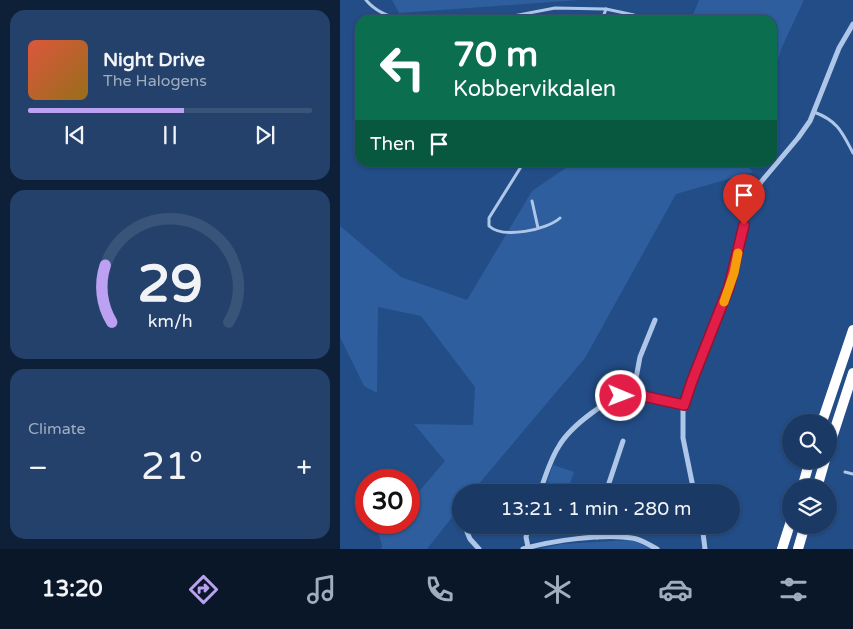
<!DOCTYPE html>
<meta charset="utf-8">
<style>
body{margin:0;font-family:"Varela Round",sans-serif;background:#23416b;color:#f1f3f6;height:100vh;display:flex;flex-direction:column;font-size:19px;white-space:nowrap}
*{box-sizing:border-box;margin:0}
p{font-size:16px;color:#9fadbf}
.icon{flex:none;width:28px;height:28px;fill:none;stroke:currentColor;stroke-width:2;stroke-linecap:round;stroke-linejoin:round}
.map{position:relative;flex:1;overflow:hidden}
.sheet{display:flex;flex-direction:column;gap:10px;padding:10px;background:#0e2038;width:340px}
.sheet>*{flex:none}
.guide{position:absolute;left:15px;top:15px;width:422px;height:152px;border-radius:15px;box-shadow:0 1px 4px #0004,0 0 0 1px #385479;background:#0b6e4f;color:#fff;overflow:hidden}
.fabs{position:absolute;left:442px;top:414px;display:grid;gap:10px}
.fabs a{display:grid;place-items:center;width:55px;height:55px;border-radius:50%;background:#1a3a65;box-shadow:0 1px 4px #0004,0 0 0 1px #385479;font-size:25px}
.speed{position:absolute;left:15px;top:469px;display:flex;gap:10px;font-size:25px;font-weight:700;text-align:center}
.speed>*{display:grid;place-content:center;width:65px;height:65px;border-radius:50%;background:#1a3a65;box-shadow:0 1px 4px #0004,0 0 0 1px #385479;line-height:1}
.speed .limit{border:8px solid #d22;background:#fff;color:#111}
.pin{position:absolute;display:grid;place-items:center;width:42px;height:42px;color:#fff;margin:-51px -21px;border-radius:50% 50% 50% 0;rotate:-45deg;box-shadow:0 0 5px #0007}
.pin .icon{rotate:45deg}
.me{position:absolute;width:55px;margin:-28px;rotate:91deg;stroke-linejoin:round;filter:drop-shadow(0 0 4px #0008)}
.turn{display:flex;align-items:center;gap:18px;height:105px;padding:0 15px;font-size:22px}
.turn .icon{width:65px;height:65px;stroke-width:2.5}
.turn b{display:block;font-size:35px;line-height:42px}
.then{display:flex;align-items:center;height:48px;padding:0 15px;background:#0003;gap:10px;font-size:19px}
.big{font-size:38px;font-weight:600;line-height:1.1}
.sheet .tile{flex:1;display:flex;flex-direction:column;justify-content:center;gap:8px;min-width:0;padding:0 18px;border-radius:15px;background:#23416b}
.sheet .dial{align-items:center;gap:0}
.dial svg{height:130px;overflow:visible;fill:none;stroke:#385479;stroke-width:7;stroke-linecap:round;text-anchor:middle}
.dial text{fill:#f1f3f6;stroke:none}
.song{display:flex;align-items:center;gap:15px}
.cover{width:60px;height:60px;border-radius:8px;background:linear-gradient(135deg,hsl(10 70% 55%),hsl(40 70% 35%))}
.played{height:5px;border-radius:2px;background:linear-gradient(90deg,#bca0f2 55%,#385479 55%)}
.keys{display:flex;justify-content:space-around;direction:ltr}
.heat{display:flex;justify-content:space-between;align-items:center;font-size:28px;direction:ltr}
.trip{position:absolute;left:112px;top:484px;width:288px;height:50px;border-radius:25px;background:#1a3a65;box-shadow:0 1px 4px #0004,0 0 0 1px #385479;font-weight:600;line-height:50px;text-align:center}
.tabs{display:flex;height:80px;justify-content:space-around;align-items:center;background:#0a1728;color:#9fadbf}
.tabs .icon{width:35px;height:35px}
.tabs .on{color:#bca0f2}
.tabs b{font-size:22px;color:#f1f3f6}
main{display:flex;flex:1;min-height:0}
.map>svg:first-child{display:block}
.green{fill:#2e5e9e}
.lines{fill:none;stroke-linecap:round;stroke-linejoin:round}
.lane{stroke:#aec7e9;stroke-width:3}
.street{stroke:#aec7e9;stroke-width:5}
.highway{stroke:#fff;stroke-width:10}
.route-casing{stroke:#92132f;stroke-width:12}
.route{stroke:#e11d48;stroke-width:9}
.slow{stroke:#f59e0b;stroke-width:9}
</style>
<main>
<section class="sheet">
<div class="tile">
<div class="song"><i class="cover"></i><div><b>Night Drive</b><p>The Halogens</p></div></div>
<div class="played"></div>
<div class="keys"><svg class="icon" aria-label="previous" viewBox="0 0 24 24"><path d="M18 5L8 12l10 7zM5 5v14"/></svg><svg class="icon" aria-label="pause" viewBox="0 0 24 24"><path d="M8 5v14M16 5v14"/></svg><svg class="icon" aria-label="next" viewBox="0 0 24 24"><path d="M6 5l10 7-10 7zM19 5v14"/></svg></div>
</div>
<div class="tile dial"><svg viewBox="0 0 100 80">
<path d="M14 69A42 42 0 1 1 86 69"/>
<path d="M14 69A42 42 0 0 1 10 34" stroke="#bca0f2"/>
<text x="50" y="56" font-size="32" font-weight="700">29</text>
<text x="50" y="72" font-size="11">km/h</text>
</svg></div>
<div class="tile"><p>Climate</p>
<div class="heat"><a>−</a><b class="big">21°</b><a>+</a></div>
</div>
</section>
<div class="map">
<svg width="513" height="549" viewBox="0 0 513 549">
<rect width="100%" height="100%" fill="#234d87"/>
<g class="green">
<path d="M 52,0 L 239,0 L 59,13 Z"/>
<path d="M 359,0 L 464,0 L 442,47 L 433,74 L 432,20 L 351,20 Z"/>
<path d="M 403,162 L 413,172 L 336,194 L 245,358 L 132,492 L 121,492 L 121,506 L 87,549 L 41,549 L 42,546 L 36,523 L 69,522 L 69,503 L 105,461 L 74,424 L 133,425 L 135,387 L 81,316 L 38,307 L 37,393 L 24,386 L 0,337 L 0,226 L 61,277 L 127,300 L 192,191 L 233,163 Z"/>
<path d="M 213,465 L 234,472 L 227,492 L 212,489 L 213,484 L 207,482 Z"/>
<path d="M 292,540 L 312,549 L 200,549 L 222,544 Z"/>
</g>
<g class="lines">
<g class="lane">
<path d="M 26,0 C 35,11 48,16 60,20"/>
<path d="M 152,20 L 215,8 L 266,9 L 294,15"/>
<path d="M 262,20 L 266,9"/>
<path d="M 474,112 C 498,121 502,132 513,153"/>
<path d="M 184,162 L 149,218 L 149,226 C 163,239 207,230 220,218"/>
<path d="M 192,201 L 198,228"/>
<path d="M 505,472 L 513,474"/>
</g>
<g class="street">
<path d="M 293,394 L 300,357 L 315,320"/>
<path d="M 200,492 C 205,477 210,460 219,446 C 230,427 271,394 293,394 L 343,405"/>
<path d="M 266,492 L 283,441"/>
<path d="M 354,492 L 343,438 L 343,405 L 351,381 L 389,287 L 408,206 L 421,182 L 458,138 L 470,121 L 499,48 L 513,24"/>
<path d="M 362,525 L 365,549"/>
<path d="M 125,527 L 130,539 L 139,549"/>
<path d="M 257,537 L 257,525"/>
<path d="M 188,547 L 186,537 L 189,525"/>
<path d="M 183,549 C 210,541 264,533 292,538 C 301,539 309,545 317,549"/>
</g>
<g class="highway">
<path d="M 482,422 L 513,330"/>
<path d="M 489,447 L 513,373"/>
<path d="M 462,488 L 470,460"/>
<path d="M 477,488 L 485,460"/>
<path d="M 442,549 L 451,521"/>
<path d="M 458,549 L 465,525"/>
</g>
</g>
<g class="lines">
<defs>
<path id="route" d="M 281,396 L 294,394 L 344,405 L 352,381 L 389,287 L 404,225"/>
</defs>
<use href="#route" class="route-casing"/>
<use href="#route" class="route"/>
<path class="slow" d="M 384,302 L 394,273 L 398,253"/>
</g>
</svg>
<div class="fabs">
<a><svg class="icon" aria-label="search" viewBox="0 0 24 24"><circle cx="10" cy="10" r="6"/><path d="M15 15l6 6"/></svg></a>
<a><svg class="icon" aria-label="layers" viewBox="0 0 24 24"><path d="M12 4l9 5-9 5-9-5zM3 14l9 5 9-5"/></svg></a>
</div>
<div class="speed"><div class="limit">30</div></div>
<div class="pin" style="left:404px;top:225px;background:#d93025"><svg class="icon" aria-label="arrive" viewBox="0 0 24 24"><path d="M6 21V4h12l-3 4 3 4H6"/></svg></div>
<svg class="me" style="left:281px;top:396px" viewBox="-20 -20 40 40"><circle r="17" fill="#e11d48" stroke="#fff" stroke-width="3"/><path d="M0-11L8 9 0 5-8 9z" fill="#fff"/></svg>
<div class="trip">13:21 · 1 min · 280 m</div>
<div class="guide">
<div class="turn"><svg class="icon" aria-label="left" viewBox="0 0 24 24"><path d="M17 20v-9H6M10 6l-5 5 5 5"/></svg><div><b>70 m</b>Kobbervikdalen</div></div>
<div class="then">Then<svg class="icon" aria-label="arrive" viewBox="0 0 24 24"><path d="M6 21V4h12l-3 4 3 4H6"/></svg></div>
</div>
</div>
</main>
<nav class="tabs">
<b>13:20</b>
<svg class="icon on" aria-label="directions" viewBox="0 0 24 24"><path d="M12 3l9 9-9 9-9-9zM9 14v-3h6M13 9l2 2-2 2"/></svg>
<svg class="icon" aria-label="music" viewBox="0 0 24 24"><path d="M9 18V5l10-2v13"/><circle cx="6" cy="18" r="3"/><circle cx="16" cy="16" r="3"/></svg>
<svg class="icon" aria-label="phone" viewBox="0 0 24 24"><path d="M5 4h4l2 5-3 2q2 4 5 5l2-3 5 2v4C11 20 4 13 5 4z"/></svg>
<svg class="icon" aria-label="climate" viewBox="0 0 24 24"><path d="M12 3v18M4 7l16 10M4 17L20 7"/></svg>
<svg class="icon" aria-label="car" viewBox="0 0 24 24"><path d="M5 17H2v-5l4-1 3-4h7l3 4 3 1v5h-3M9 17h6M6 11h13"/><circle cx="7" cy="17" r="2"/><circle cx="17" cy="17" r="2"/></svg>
<svg class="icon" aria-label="filters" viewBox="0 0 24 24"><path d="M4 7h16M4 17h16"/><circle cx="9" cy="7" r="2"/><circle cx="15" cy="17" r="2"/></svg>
</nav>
